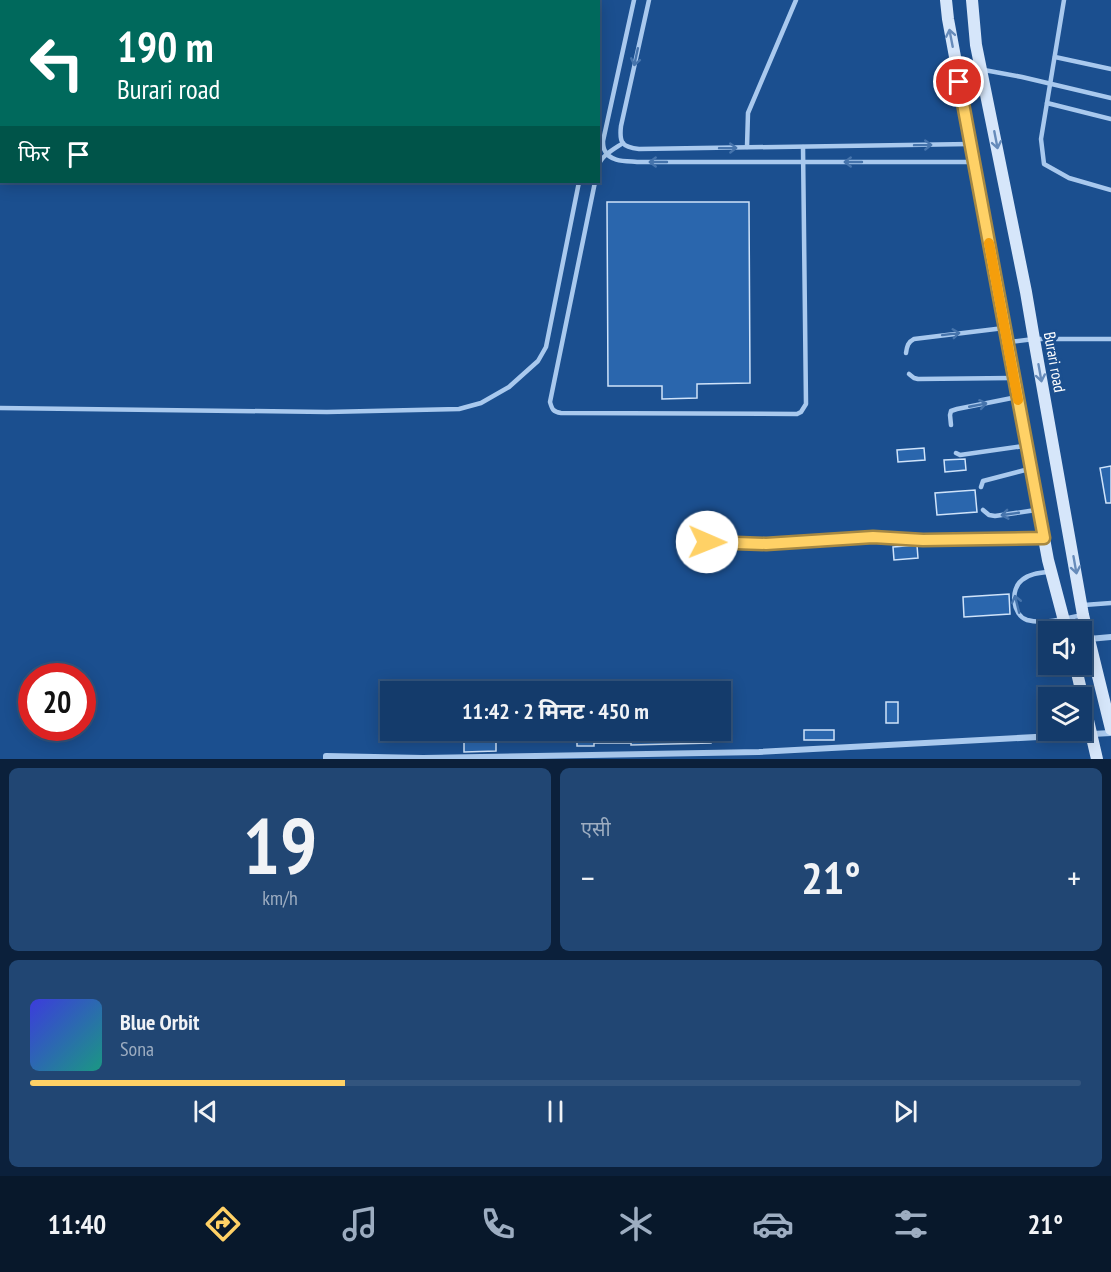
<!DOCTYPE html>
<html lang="hi">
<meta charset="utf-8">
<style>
body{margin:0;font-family:"PT Sans Narrow","Noto Sans Devanagari",sans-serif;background:#214673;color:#f1f3f6;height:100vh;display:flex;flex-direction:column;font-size:22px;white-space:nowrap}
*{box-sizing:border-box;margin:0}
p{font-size:20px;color:#9dadc1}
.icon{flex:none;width:33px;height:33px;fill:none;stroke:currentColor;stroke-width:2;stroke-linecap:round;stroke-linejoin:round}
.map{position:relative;height:759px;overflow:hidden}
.panel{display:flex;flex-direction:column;gap:9px;padding:9px;background:#0b203b;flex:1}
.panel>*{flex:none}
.banner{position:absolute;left:0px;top:0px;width:600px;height:183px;box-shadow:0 3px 15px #0003,0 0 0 2px #33557e;background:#00695c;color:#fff;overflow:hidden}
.buttons{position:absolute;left:1038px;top:621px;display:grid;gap:12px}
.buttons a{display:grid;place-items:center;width:54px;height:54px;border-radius:0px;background:#143b6b;box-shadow:0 3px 15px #0003,0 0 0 2px #33557e;font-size:30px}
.speed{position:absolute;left:18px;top:663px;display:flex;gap:12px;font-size:30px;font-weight:700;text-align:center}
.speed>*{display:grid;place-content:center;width:78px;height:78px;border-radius:50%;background:#143b6b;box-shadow:0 3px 15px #0003,0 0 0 2px #33557e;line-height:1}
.speed .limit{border:9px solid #d22;background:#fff;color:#111}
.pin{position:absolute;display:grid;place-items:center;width:51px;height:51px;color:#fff;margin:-26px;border:3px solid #fff;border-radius:50%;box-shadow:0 2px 6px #0007}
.me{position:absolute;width:66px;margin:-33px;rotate:91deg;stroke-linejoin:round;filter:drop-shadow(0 0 4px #0008)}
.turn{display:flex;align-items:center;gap:21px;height:126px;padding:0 18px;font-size:27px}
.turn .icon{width:78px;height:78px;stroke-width:2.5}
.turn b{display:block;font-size:42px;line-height:51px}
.then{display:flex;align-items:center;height:57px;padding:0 18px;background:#0003;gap:12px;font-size:22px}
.big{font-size:45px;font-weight:700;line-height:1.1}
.panel .tile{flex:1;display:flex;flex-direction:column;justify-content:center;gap:9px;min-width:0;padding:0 21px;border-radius:9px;background:#214673}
.panel .dial{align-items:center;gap:0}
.dial b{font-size:78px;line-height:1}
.song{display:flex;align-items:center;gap:18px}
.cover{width:72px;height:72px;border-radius:9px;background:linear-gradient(135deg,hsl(240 70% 55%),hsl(170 70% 35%))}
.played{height:6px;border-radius:3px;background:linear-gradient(90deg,#ffd166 30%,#33557e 30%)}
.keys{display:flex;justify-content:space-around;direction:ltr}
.heat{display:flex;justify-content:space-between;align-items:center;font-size:33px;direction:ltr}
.panel .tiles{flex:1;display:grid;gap:9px;grid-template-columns:1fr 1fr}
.tile:last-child{grid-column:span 2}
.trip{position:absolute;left:380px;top:681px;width:351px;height:60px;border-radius:0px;background:#143b6b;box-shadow:0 3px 15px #0003,0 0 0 2px #33557e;font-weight:700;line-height:60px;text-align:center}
.tab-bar{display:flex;height:96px;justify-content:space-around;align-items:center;background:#08182b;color:#9dadc1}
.tab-bar .icon{width:42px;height:42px}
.tab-bar .selected{color:#ffd166}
.tab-bar b{font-size:27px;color:#f1f3f6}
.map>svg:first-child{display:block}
.building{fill:#2a66ad;stroke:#cfe3fa;stroke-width:1.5}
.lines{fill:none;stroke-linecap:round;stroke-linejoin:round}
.service{stroke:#a9c9ee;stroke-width:4.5}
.minor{stroke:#a9c9ee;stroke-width:6}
.secondary{stroke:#d6e6fa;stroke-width:12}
.oneway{stroke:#668bba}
.oneway2{stroke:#4674ac}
.route-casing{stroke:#a68842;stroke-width:15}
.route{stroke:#ffd166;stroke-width:10}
.slow{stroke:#f59e0b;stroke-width:10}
.labels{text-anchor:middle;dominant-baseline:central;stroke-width:6;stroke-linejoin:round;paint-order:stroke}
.street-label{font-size:16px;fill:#fff;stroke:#1b4f8f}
</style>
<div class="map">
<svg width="1111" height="759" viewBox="0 0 1111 759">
<rect width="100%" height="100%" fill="#1b4f8f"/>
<g class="building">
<path d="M 607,202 L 749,202 L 750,383 L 697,384 L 697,398 L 662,399 L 662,386 L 608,386 Z"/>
<path d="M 924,448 L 925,460 L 898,462 L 897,450 Z"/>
<path d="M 965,459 L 966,470 L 945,472 L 944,460 Z"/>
<path d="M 1111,466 L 1111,503 L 1106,503 L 1100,468 Z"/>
<path d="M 975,490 L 977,512 L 937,515 L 935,493 Z"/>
<path d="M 917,545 L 918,558 L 894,560 L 893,547 Z"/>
<path d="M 1009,594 L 1010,614 L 964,617 L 963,597 Z"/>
<rect x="886" y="702" width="12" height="21"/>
<path d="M 464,730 L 496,730 L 496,751 L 464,752 Z"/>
<rect x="515" y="730" width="34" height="9"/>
<path d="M 577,730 L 711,731 L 711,743 L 631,745 L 631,743 L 594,743 L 594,746 L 577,746 Z"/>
<rect x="804" y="730" width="30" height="10"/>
</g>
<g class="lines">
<g class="service">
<path d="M 634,0 L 603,141 C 603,144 603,148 605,151 C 610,162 627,161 637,162 L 974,162"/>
<path d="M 649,0 L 621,126 C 619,143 622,147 639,149 L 970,144"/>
<path d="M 1064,0 L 1041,139 L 1044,164 L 1069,178 L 1111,190"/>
<path d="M 1055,57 L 1111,69"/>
<path d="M 984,70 L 1022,77 L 1111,98"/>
<path d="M 1047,103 L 1111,119"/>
<path d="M 747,147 L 748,113 L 796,0"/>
<path d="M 598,166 C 602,155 614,149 623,143"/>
<path d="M 595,182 L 550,402 C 552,409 553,412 561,413 L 797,414 L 801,412 L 806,404 L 803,147"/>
<path d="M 1009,342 L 1034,339 L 1111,339"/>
<path d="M 906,353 C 907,346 908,342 914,339 L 1004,328"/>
<path d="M 909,374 L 914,378 L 918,379 L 1012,378"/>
<path d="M 0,408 L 327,412 L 459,409 L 481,403 L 509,387 L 538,361 L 546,347 L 579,182"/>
<path d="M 951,425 L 950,415 L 951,411 L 957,409 L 1017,397"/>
<path d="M 956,453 L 960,455 L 1024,446"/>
<path d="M 981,487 L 983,481 L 1029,469"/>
<path d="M 983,510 L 989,515 L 995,516 L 1036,510"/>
<path d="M 707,542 L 766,544 L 872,537 L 923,540 L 1041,538"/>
<path d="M 1048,572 C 1039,573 1029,574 1022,580 C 1010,589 1012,615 1027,620 C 1044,625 1066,618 1083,615"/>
<path d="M 1084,605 L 1111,603"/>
</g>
<g class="minor">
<path d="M 136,0 L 136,2"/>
<path d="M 0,11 L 2,11"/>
<path d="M 0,63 L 2,63"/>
<path d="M 0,116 L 2,116"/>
<path d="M 0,157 L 2,157"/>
<path d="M 1089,639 L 1111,637"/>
<path d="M 326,759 L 326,756 L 423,758 L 759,752 L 1111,733"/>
</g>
<g class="secondary">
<path d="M 946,0 L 948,19 L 1048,560 L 1067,632"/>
<path d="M 972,0 L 976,45 L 1026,292 L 1034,339 L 1083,615 L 1111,729"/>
<path d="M 1075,664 L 1097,759"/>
</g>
</g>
<defs><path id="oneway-shaft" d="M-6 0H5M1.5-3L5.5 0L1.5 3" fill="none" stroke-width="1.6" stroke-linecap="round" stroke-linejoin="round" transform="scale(1.5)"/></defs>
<g class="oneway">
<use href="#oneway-shaft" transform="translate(951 38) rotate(-101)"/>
<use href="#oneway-shaft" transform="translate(996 140) rotate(79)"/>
<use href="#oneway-shaft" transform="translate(1040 373) rotate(80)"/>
<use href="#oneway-shaft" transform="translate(1075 565) rotate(80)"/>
</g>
<g class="oneway2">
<use href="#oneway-shaft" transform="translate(636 57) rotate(102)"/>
<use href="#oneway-shaft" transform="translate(923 145) rotate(-1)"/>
<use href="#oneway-shaft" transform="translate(728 148) rotate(-1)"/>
<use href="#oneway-shaft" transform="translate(658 162) rotate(180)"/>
<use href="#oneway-shaft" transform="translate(853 162) rotate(-180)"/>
<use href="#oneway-shaft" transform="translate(951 334) rotate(-7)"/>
<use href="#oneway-shaft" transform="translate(978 405) rotate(-11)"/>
<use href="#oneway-shaft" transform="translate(1010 514) rotate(172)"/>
<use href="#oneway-shaft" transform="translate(1017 604) rotate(-104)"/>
</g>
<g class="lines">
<defs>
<path id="route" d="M 707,542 L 766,544 L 873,537 L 923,540 L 1044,538 L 959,82"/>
</defs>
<use href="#route" class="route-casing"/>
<use href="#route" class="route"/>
<path class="slow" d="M 989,243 L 1018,400"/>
</g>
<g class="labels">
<g class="street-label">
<text transform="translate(1055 362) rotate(80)">Burari road</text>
</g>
</g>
</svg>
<div class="buttons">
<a><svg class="icon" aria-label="sound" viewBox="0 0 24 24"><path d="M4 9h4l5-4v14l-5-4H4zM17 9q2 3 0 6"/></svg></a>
<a><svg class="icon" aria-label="layers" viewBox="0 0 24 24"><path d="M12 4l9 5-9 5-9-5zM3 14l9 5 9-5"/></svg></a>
</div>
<div class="speed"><div class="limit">20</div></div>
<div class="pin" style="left:959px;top:82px;background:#d93025"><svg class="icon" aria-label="arrive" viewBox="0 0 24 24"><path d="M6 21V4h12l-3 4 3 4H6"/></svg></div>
<svg class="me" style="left:707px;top:542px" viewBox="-20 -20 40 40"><circle r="19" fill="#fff"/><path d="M0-13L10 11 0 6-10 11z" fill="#ffd166"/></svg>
<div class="trip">11:42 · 2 मिनट · 450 m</div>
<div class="banner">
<div class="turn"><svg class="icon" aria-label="left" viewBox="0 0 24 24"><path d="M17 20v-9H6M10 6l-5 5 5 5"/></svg><div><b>190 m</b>Burari road</div></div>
<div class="then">फिर<svg class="icon" aria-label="arrive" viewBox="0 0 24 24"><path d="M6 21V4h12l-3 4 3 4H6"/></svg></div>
</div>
</div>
<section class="panel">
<div class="tiles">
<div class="tile dial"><b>19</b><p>km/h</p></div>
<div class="tile"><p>एसी</p>
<div class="heat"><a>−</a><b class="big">21°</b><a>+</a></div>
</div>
<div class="tile">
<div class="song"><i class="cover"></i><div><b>Blue Orbit</b><p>Sona</p></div></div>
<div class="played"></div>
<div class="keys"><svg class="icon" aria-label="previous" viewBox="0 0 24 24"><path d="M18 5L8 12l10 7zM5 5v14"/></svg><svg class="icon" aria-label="pause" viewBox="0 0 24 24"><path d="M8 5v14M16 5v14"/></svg><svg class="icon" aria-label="next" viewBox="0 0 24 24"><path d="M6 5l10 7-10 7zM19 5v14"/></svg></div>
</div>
</div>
</section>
<nav class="tab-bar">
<b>11:40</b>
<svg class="icon selected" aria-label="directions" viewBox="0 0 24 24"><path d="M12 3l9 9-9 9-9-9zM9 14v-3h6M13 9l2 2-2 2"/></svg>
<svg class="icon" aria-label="music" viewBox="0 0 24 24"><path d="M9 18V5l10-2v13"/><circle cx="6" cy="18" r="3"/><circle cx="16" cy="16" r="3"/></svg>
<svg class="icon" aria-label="phone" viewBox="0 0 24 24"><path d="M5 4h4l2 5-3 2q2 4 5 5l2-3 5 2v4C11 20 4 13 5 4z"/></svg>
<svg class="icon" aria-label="climate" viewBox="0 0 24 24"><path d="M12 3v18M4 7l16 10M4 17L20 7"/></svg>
<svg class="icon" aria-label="car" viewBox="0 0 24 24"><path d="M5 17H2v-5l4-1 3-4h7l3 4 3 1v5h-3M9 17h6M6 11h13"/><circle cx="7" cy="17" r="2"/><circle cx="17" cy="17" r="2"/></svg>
<svg class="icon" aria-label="filters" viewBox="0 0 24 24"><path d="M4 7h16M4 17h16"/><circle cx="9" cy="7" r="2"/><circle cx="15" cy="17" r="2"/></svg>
<b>21°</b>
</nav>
